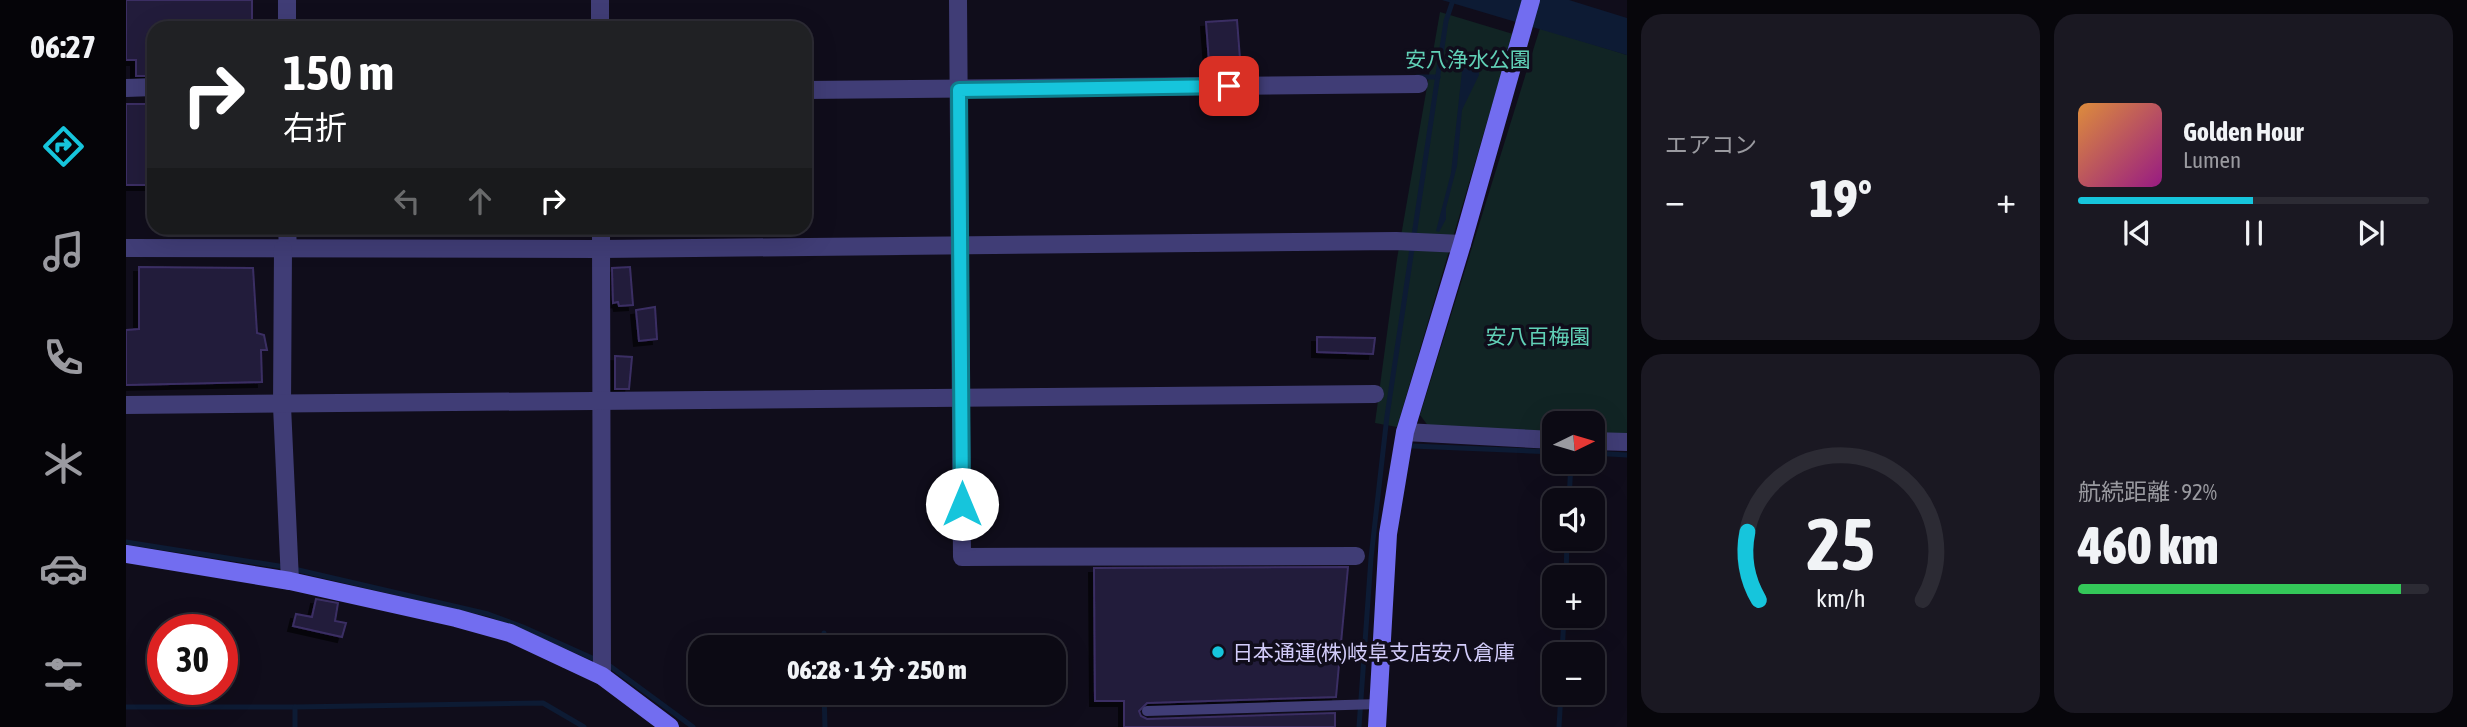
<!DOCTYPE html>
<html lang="ja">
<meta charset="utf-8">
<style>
body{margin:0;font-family:"Asap Condensed","Noto Sans JP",sans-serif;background:#1a1822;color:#f1f3f6;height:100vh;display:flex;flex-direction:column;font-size:26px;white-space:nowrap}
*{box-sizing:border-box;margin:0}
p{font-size:23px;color:#9a9aa0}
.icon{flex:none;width:38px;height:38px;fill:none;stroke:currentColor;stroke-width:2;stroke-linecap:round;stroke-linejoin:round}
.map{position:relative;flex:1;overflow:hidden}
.panel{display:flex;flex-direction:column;gap:14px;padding:14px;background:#07060b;width:840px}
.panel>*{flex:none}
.top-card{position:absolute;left:21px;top:21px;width:665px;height:214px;border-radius:21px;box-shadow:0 7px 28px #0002,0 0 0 2px #2c2b34;background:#202124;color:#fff;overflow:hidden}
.needle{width:46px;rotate:85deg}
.tools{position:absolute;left:1416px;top:411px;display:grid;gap:14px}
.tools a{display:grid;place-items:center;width:63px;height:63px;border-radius:14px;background:#0c0a14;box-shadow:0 7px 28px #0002,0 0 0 2px #2c2b34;font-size:35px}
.speed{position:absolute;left:21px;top:614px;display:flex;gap:14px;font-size:35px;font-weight:700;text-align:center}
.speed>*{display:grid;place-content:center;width:91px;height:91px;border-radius:50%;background:#0c0a14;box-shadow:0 7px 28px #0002,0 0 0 2px #2c2b34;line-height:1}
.speed .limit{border:10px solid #d22;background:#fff;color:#111}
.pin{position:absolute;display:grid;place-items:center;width:60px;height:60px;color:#fff;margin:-30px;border-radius:14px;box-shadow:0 4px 10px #0006}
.me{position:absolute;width:77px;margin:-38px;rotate:0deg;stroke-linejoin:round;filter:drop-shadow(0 0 5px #0008)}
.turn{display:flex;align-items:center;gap:24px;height:147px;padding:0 21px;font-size:32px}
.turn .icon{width:91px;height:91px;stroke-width:2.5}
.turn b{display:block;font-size:49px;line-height:60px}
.lanes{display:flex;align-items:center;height:66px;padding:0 21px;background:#0003;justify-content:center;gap:35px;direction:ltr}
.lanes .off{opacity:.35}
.big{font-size:52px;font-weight:800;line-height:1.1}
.panel .card{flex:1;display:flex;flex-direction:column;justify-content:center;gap:10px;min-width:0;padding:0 24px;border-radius:21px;background:#1a1822}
.panel .dial{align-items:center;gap:0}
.dial svg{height:182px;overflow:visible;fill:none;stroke:#2c2b34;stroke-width:7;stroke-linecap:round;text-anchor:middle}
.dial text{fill:#f1f3f6;stroke:none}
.song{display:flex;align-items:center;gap:21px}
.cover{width:84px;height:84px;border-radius:10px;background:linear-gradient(135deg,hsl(30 70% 55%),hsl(310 70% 35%))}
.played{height:7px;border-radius:4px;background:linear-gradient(90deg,#16c5dc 50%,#2c2b34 50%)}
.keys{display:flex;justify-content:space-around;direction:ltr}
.heat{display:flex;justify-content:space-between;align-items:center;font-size:38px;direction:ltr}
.charge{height:10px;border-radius:5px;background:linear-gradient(90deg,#34c759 92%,#2c2b34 0)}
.panel .tiles{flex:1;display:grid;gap:14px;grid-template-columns:repeat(2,1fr)}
.trip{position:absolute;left:562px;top:635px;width:378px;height:70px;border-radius:21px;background:#0c0a14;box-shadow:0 7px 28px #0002,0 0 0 2px #2c2b34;font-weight:800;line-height:70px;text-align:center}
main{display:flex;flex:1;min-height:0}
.dock{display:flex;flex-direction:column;width:126px;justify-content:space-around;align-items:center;background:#050408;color:#9a9aa0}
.dock .icon{width:49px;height:49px}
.dock .current{color:#16c5dc}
.dock b{font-size:32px;color:#f1f3f6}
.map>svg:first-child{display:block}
.green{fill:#112424}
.water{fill:#0d1b34}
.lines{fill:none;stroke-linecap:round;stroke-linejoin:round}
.stream{stroke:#0d1b34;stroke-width:5}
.building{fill:#221b3a;stroke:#3a2f64;stroke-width:2;filter:url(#shadow)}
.lane{stroke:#403d76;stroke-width:10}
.street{stroke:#403d76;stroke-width:18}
.secondary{stroke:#726df0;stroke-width:18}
.route-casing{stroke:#0e808f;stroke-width:18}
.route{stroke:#16c5dc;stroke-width:12}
.poi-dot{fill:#16c5dc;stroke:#100d1b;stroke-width:2.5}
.labels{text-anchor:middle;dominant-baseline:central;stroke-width:7;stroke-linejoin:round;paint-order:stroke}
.park-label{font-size:21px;fill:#61d1b7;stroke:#100d1b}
.poi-label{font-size:21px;fill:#d2ccfa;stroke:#100d1b;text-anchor:start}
</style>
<main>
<nav class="dock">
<b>06:27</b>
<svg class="icon current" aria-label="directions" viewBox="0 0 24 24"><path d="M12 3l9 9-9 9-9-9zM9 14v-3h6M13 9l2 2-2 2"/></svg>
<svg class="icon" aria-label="music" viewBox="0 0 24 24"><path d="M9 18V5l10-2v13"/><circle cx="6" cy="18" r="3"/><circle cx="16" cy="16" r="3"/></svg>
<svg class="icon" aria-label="phone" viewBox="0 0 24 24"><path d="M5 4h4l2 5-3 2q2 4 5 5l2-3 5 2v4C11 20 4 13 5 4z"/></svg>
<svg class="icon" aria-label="climate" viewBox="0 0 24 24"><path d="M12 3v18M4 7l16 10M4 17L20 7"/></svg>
<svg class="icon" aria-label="car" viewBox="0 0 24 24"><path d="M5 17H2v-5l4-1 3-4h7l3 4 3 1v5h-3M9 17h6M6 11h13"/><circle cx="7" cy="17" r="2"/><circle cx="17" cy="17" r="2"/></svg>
<svg class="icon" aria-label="filters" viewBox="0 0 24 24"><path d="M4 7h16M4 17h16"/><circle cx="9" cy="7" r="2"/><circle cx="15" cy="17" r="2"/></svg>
</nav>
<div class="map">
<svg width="1501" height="727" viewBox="0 0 1501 727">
<defs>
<filter id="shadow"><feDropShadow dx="-5" dy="5" stdDeviation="0" flood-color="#0009"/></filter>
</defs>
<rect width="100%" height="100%" fill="#100d1b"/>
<g class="green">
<path d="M 1314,12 L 1387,34 L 1271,427 L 1249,423 L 1271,259 Z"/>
<path d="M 1414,28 L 1501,55 L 1501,436 L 1467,435 L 1466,424 L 1428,424 L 1428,433 L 1303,427 L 1294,415 Z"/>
</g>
<g class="water">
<path d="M 1316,0 L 1443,0 L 1501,18 L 1501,55 Z"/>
<path d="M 1344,63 L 1353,65 L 1353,75 L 1336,110 L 1331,166 L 1320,208 L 1320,219 L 1313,232 L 1310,231 L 1325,173 L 1336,71 Z"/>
</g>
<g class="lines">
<g class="stream">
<path d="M 1291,77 L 1312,77"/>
<path d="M 1286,446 L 1428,452"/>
<path d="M 1466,453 L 1501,455"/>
<path d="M 1443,500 L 1445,462"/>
<path d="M 0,542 L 159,567"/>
<path d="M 168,569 L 362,614 L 397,627 L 484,666 L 567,727"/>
<path d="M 1440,578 L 1441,539"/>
<path d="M 698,633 L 698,648"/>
<path d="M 1436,654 L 1438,616"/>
<path d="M 698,693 L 699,727"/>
<path d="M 0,707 L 169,707"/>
<path d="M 169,727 L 169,707 L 417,703 L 458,727"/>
<path d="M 1233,727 L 1245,558 L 1261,416 L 1320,21 L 1327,0"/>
<path d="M 1433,727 L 1435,693"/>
</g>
</g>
<g class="building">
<path d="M 0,0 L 126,0 L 126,28 L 28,28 L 28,76 L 10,76 L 10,60 L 0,60 Z"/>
<path d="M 1111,20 L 1114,59 L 1105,61 L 1106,74 L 1084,75 L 1080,22 Z"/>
<path d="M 0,104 L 28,104 L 28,174 L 23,174 L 23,185 L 0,185 Z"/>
<path d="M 13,267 L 127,268 L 131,333 L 138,335 L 141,350 L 135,350 L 136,382 L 0,385 L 0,330 L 13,329 Z"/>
<path d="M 504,267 L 507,305 L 493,306 L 492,302 L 487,303 L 486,268 Z"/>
<path d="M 529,307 L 531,339 L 513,341 L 510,310 Z"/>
<path d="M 1191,337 L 1249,338 L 1247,354 L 1191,352 Z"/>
<path d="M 489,356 L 506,357 L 503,389 L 489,389 Z"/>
<path d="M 1222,567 L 1210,697 L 1021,703 L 1013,711 L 1015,716 L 1021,719 L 1209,713 L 1209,727 L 998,727 L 998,701 L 969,701 L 968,568 Z"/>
<path d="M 190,599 L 212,603 L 209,621 L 220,623 L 216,637 L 167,626 L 170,614 L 186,617 Z"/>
</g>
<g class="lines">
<path class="lane" d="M 1021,711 L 1253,704"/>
<g class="street">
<path d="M 161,0 L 161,28"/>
<path d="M 474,0 L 474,28"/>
<path d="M 832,0 L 836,557 L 1230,556"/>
<path d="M 0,88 L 28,87"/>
<path d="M 679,90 L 1293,84"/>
<path d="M 161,228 L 162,249"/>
<path d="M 475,228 L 476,676"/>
<path d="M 0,248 L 475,249 L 1270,241 L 1336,244"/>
<path d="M 157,249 L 156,406 L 164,581"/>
<path d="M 0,405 L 1249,394"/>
<path d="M 1279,432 L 1428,440"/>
<path d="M 1466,441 L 1501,442"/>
</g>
<g class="secondary">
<path d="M 0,554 L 164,581 L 330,618 L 384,633 L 476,676 L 544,727"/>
<path d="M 1251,727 L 1262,534 L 1279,432 L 1336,244 L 1405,0"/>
</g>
</g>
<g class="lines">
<defs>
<path id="route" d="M 836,504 L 833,90 L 1103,86"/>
</defs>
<use href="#route" class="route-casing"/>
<use href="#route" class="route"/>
</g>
<circle class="poi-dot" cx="1092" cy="652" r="7"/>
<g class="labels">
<g class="park-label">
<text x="1342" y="59">安八浄水公園</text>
<text x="1412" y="336">安八百梅園</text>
</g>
<g class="poi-label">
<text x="1106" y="652">日本通運(株)岐阜支店安八倉庫</text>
</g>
</g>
</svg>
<div class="tools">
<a><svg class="needle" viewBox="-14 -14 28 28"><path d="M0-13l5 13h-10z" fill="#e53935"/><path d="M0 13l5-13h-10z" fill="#9a9aa0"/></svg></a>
<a><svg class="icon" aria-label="sound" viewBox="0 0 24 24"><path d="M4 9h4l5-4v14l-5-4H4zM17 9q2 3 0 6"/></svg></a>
<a>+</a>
<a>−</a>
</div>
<div class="speed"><div class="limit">30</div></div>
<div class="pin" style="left:1103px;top:86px;background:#d93025"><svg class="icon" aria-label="arrive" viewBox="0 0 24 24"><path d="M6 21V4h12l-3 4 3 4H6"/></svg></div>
<svg class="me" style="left:836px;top:504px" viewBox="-20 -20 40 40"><circle r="19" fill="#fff"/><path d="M0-13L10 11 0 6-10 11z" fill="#16c5dc"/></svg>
<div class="trip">06:28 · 1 分 · 250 m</div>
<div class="top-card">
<div class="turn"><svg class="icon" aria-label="right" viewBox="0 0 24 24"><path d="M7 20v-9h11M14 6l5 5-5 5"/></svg><div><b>150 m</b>右折</div></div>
<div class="lanes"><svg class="icon off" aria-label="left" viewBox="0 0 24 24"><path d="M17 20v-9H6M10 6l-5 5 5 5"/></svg><svg class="icon off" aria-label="ahead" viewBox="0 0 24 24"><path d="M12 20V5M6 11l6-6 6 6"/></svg><svg class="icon" aria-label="right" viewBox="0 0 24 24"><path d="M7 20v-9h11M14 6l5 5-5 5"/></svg></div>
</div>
</div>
<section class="panel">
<div class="tiles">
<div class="card"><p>エアコン</p>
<div class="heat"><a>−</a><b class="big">19°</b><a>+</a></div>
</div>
<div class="card">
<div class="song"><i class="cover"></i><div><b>Golden Hour</b><p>Lumen</p></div></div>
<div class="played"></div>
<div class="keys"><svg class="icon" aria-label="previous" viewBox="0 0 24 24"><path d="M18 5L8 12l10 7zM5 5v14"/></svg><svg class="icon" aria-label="pause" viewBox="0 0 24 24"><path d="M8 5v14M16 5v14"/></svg><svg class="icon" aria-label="next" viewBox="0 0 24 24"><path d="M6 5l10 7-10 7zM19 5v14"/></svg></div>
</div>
<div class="card dial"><svg viewBox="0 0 100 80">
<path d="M14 69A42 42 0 1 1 86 69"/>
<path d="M14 69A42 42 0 0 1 9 39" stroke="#16c5dc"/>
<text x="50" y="56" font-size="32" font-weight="700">25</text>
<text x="50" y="72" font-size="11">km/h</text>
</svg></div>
<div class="card"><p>航続距離 · 92%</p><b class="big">460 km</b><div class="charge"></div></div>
</div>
</section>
</main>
